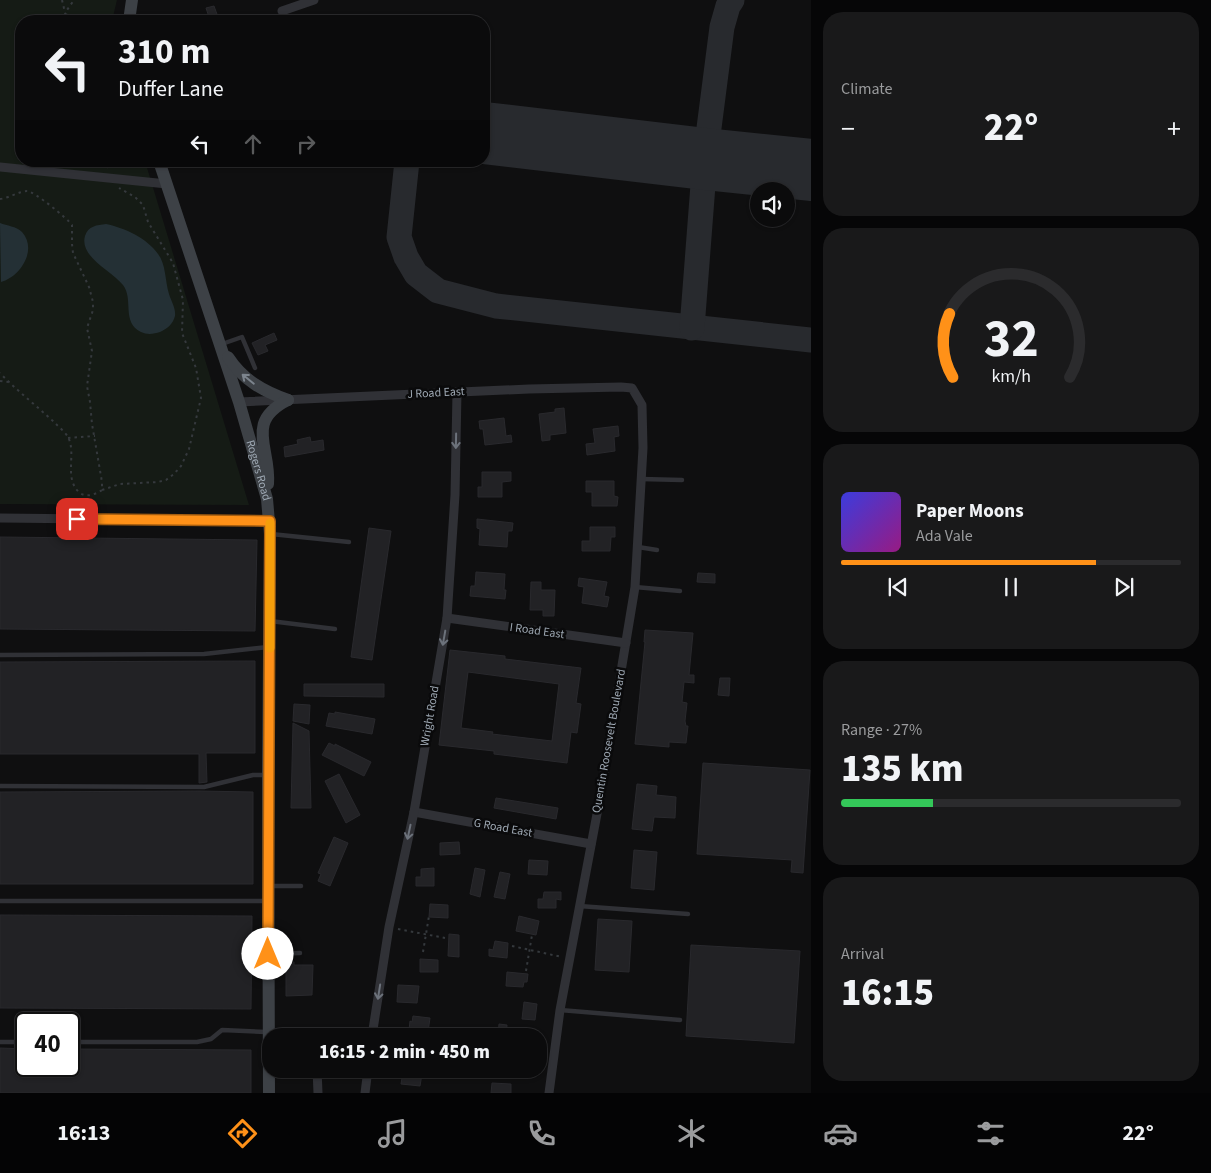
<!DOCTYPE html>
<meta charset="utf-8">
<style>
body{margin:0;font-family:"Source Sans 3",sans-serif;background:#19191a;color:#f1f3f6;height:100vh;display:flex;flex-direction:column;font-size:19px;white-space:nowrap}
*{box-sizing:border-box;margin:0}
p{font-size:16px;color:#9a9b9d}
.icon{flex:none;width:28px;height:28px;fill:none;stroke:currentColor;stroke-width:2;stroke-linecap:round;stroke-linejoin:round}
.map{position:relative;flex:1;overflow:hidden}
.drawer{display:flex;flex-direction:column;gap:12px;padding:12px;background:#060607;width:400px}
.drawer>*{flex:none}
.hud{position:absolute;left:15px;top:15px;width:475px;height:152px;border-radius:20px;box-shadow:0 1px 4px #0004,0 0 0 1px #2b2b2d;background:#0b0b0c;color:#f1f3f6;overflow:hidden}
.controls{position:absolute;left:750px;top:182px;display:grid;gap:10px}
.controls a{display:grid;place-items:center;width:45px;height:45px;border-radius:50%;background:#0b0b0c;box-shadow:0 1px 4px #0004,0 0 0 1px #2b2b2d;font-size:25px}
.speed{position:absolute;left:15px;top:1012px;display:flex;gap:10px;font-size:25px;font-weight:700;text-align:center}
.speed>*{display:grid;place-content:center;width:65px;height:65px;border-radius:50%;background:#0b0b0c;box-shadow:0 1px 4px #0004,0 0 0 1px #2b2b2d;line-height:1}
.speed .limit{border:2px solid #111;border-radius:8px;background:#fff;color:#111}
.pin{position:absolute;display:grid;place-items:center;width:42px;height:42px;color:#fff;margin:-21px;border-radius:10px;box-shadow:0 2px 8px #0006}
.me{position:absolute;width:55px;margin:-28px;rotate:0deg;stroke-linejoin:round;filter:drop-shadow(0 0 4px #0008)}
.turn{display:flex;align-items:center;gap:18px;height:105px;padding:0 20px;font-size:22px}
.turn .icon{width:65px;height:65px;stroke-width:2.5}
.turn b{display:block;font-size:35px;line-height:42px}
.lanes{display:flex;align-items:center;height:48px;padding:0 20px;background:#0003;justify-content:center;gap:25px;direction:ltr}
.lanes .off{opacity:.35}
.big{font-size:38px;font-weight:800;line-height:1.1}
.drawer .tile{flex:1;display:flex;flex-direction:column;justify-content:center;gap:8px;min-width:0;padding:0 18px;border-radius:20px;background:#19191a}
.drawer .dial{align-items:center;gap:0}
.dial svg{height:130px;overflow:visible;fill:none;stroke:#2b2b2d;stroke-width:7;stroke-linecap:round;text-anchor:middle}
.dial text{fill:#f1f3f6;stroke:none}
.song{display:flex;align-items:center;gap:15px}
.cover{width:60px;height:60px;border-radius:8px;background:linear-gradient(135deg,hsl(240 70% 55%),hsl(310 70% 35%))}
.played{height:5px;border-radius:2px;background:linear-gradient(90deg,#ff9118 75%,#2b2b2d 75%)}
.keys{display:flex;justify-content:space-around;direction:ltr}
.heat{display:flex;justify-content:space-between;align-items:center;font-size:28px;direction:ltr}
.charge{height:8px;border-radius:4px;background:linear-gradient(90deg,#34c759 27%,#2b2b2d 0)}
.trip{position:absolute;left:262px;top:1028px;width:285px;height:50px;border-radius:20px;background:#0b0b0c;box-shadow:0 1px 4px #0004,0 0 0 1px #2b2b2d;font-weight:800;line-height:50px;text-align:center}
.menu{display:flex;height:80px;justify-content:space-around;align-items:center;background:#040405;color:#9a9b9d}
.menu .icon{width:35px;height:35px}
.menu .current{color:#ff9118}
.menu b{font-size:22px;color:#f1f3f6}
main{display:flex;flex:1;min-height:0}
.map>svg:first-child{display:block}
.green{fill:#151b15}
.water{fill:#243035}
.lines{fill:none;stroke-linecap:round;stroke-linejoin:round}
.taxiway{stroke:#282a2e;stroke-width:25}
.runway{stroke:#282a2e;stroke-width:62}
.building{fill:#222225;stroke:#29292d;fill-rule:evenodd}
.path{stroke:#35393d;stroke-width:2;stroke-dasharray:2.5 4;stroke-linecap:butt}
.lane{stroke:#303136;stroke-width:4.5}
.street{stroke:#303136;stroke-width:9}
.secondary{stroke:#3d4146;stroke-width:12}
.oneway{stroke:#7c848d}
.oneway2{stroke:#6c727b}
.route-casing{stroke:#a65e10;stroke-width:12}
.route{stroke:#ff9118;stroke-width:9}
.slow{stroke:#f59e0b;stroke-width:9}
.labels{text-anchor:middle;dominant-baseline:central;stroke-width:5;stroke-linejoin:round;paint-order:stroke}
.street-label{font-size:12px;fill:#9ea8b3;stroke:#0a0a0b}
</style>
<main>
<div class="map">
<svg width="811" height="1093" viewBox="0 0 811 1093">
<rect width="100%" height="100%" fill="#0f0f10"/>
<path class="green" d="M 0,0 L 117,0 L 112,21 L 21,21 L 21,161 L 145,161 L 249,505 L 0,504 Z"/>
<g class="water">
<path d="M 0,223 C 7,226 16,226 22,232 C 38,250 20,277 1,282 Z"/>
<path d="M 106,224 C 125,228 147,238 158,254 C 166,264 165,281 169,294 C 171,301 176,308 175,316 C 173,324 167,329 160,332 C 154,334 147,335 141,332 C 121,322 134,299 123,285 C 112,271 79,257 85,236 C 88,226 97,225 106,224 Z"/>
</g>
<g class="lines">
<g class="taxiway">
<path d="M 407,161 L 399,237 L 406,257 L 416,274 L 438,291 L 496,306 L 811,340"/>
<path d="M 692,328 L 705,159 L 722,27 L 728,6 L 732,0"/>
</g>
<path class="runway" d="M 484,133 L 705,159 L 811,170"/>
</g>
<g class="building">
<path d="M 214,6 L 218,17 L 210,20 L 206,8 Z"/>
<path d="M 274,333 L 277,340 L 265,345 L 268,351 L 258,355 L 252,343 Z"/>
<path d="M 564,408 L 566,433 L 550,435 L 550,440 L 542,441 L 539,414 L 555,412 L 555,409 Z"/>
<path d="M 504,418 L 506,436 L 511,435 L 512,442 L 485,445 L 483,429 L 480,429 L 479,421 Z"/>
<path d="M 618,426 L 619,436 L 614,437 L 615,451 L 587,455 L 586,444 L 595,443 L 593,429 Z"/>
<path d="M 310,437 L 311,442 L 323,440 L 324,450 L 285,457 L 284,447 L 298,444 L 297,440 Z"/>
<path d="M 482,472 L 511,472 L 511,481 L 502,482 L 502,497 L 478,497 L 478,487 L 482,487 Z"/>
<path d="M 586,481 L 614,481 L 614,496 L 618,497 L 617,506 L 592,506 L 592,492 L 586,492 Z"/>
<path d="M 477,519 L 513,523 L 512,531 L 508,531 L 507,547 L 479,545 L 480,529 L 477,528 Z"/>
<path d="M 590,527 L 615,527 L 615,537 L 611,537 L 610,551 L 582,551 L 582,541 L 590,541 Z"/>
<path d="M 369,528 L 391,531 L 372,660 L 351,657 Z"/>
<path d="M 0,537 L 257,540 L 255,631 L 0,629 Z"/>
<path d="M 476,572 L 505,574 L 504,590 L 506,590 L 505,599 L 470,596 L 471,586 L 475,586 Z"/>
<path d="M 698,573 L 715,574 L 715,583 L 697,582 Z"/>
<path d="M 579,578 L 607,582 L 604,596 L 609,597 L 607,607 L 582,603 L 584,587 L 578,586 Z"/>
<path d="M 531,582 L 541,582 L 541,590 L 555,590 L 554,616 L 543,616 L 543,610 L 530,610 Z"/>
<path d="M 645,630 L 693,633 L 689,675 L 694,675 L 694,683 L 684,682 L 682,702 L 687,703 L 685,721 L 686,726 L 688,726 L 686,743 L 669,742 L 669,747 L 635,744 L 645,642 L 644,642 Z"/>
<path d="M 450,650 L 505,656 L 505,659 L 581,668 L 576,703 L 581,704 L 577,733 L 571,732 L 567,763 L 494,754 L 494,751 L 439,745 ZM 468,672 L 559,684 L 552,741 L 492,734 L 493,732 L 461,728 Z"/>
<path d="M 255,661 L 255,753 L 206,753 L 207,782 L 199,783 L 199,754 L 0,754 L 0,662 Z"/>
<path d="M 720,678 L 730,678 L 729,696 L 718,695 Z"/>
<path d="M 304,684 L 384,684 L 384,697 L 304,696 Z"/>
<path d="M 294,704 L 310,705 L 309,724 L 293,721 Z"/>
<path d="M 335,712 L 375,719 L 372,734 L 326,726 L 329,713 L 335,714 Z"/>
<path d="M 293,723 L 309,731 L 311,808 L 291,808 Z"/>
<path d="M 329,743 L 335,746 L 335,744 L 371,762 L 364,776 L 322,755 Z"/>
<path d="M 703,763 L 810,770 L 803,873 L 791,872 L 792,860 L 697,854 Z"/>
<path d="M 339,774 L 360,815 L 346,823 L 325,781 Z"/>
<path d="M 637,784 L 657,786 L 656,795 L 676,797 L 675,818 L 654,817 L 652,831 L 632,829 Z"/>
<path d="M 199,791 L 253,792 L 253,884 L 0,884 L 0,792 Z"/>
<path d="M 496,798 L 558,808 L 556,819 L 494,808 Z"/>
<path d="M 334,837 L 348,843 L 330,886 L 318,881 L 321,874 L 318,873 Z"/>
<path d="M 459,842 L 460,854 L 440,855 L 440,843 Z"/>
<path d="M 634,850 L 657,852 L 654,890 L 631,888 Z"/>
<path d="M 529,860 L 548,861 L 547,875 L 528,874 Z"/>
<path d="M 434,868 L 434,886 L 416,886 L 416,877 L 421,877 L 421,869 Z"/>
<path d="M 475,868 L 485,870 L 480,897 L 470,894 Z"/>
<path d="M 500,872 L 510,874 L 505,899 L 494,897 Z"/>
<path d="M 544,892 L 561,892 L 561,900 L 556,899 L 556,908 L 538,908 L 538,899 L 543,899 Z"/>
<path d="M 430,904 L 448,905 L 448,918 L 429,917 Z"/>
<path d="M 0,915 L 252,916 L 251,1009 L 0,1008 Z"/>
<path d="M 519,916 L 539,921 L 536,935 L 516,931 Z"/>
<path d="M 598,919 L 632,921 L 629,972 L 595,970 Z"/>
<path d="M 449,934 L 459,935 L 459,957 L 448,956 Z"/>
<path d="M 495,941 L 508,943 L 507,958 L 489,956 L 489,949 L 493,950 Z"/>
<path d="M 691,945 L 800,951 L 794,1043 L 686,1036 Z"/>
<path d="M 420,959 L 438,960 L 438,972 L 420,972 Z"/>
<path d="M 286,962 L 294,962 L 294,965 L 313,965 L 312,995 L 286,996 Z"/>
<path d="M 507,972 L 528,974 L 527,982 L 524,982 L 523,987 L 506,986 Z"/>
<path d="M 398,985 L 419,986 L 417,1003 L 397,1002 Z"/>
<path d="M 524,1002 L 537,1004 L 535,1020 L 522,1019 Z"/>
<path d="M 413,1016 L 430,1018 L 428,1032 L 409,1030 L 410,1021 L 412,1022 Z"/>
<path d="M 499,1024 L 507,1025 L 506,1036 L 498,1036 Z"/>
<path d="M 0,1048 L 26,1049 L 26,1066 L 69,1066 L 69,1049 L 251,1050 L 251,1093 L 0,1093 Z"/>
<path d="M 403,1072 L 422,1074 L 420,1086 L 401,1084 Z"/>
<path d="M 492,1083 L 511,1084 L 511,1093 L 491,1093 Z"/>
</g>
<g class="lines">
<g class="path">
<path d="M 62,0 L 67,21"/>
<path d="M 66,16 L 67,10 L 74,0"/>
<path d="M 106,161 L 108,168"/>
<path d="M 0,199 C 9,198 20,191 27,191 C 34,191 68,219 72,225 L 72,244 L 73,253 L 89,287 L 93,302 L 93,310 L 87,328 L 92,351 L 87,386 L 90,402 L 92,424 L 102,482 L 102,490 C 96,494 87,498 80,493 C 63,479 77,454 68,437 C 65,432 59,427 55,423 C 37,406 17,391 0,373"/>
<path d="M 0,381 L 8,382"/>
<path d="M 68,438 L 95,436"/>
<path d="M 102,490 L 120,484 L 158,482 L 166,480 L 174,474 L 181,466 L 189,449 L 201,398 L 196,368 L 182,333 L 183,300 L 173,263 L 148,222 L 143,205 L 135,197 L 119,188"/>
<path d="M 398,929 L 445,938"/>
<path d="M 512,946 L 562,957"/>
<path d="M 423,952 L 429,916"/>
<path d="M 526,971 L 532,935"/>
<path d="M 409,1036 L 409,1035"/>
<path d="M 539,1067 L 544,1067"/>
<path d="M 509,1079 L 510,1069"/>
</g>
<g class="lane">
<path d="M 222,344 L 242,337 L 255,368"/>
<path d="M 641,479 L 682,480"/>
<path d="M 271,534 L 349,542"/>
<path d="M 638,547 L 657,550"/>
<path d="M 635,587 L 680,591"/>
<path d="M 270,621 L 335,629"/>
<path d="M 0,655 L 204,654 L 268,647"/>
<path d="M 0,786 L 204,787 L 253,775 L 267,775"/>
<path d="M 270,886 L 301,886"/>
<path d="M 0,901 L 266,901"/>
<path d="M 579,906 L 688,914"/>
<path d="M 269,954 L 300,953"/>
<path d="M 560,1010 L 680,1020"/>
<path d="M 0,1042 L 26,1042"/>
<path d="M 69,1042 L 197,1042 L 211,1039 L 222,1030 L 266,1032"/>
</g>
<g class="street">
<path d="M 282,11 L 314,0"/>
<path d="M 0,167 L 167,184"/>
<path d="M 239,402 L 529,389 L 621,387 L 632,388 L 642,405 L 643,448 L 635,587 L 600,798 L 560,1010 L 549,1093"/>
<path d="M 0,518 L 270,521"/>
<path d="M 447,618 L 626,643"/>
<path d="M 414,812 L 591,844"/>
<path d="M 268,1032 L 289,1036"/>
<path d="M 372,1036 L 389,927 L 414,812 L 447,618 L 455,495 L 457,392"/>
<path d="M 317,1069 L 318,1093"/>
<path d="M 365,1093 L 368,1069"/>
</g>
<g class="secondary">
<path d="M 129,21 L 132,0"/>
<path id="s1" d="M 159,161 L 239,402 L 267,499 L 270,534 L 268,775 L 269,1093"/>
<path d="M 228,357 C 243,380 263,391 288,400"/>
<path d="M 268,484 C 271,448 244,422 288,400"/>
</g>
</g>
<defs><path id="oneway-shaft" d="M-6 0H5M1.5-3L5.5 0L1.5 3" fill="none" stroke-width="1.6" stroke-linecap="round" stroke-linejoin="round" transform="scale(1.25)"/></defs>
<use class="oneway" href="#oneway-shaft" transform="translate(248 379) rotate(-141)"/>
<g class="oneway2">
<use href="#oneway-shaft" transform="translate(456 441) rotate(91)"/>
<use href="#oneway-shaft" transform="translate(444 638) rotate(100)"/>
<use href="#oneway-shaft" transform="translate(409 832) rotate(102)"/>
<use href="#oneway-shaft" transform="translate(379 992) rotate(99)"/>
</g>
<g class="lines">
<defs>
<path id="route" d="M 77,519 L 270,521 L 268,954"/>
</defs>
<use href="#route" class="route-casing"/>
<use href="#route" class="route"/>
<path class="slow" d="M 270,523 L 270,648"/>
</g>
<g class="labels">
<g class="street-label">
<text transform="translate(436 393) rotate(-3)">J Road East</text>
<text stroke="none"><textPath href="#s1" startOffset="325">Rogers Road</textPath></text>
<text transform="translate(537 631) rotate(8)">I Road East</text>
<text transform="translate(430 716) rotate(-80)">Wright Road</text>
<text transform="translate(609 741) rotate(-80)">Quentin Roosevelt Boulevard</text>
<text transform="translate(503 828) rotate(10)">G Road East</text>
</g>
</g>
</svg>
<div class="controls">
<a><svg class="icon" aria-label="sound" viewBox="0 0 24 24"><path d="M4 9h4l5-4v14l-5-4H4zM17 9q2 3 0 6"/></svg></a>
</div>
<div class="speed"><div class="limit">40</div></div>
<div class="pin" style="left:77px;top:519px;background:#d93025"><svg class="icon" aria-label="arrive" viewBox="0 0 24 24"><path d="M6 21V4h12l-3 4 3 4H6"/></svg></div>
<svg class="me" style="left:268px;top:954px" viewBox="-20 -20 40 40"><circle r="19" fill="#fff"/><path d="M0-13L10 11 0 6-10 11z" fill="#ff9118"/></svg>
<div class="trip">16:15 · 2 min · 450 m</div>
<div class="hud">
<div class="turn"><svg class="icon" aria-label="left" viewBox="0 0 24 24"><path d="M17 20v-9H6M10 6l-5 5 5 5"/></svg><div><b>310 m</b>Duffer Lane</div></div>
<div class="lanes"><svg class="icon" aria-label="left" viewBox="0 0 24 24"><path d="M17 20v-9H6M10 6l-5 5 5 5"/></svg><svg class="icon off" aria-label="ahead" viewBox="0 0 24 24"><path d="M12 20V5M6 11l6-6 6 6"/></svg><svg class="icon off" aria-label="right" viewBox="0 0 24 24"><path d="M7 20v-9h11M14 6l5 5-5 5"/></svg></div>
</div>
</div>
<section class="drawer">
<div class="tile"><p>Climate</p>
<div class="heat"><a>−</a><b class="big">22°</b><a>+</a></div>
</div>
<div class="tile dial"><svg viewBox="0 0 100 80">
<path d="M14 69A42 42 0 1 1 86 69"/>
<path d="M14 69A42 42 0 0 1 12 30" stroke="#ff9118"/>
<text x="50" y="56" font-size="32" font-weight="700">32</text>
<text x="50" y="72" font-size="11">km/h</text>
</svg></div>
<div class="tile">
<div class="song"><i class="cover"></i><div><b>Paper Moons</b><p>Ada Vale</p></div></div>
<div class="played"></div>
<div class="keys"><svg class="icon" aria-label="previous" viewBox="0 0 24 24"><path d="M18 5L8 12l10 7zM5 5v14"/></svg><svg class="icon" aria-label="pause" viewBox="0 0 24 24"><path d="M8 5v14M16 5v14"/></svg><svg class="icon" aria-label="next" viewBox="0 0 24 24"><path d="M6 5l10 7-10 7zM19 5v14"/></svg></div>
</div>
<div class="tile"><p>Range · 27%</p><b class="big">135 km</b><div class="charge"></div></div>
<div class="tile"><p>Arrival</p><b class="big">16:15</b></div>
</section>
</main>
<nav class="menu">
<b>16:13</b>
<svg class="icon current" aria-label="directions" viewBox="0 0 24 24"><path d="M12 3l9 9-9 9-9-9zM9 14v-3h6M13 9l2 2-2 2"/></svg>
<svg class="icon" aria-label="music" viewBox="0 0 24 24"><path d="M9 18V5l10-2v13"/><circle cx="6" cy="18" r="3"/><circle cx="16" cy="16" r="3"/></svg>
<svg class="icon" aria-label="phone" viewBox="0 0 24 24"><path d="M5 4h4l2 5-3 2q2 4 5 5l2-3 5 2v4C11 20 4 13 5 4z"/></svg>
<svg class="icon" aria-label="climate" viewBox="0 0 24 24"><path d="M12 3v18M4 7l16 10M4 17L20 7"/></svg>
<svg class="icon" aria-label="car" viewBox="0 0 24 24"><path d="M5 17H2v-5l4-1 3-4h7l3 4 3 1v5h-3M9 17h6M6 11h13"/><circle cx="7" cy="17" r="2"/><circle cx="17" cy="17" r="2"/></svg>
<svg class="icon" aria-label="filters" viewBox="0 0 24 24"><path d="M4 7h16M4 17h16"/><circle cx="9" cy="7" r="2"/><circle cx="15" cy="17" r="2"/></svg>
<b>22°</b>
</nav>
